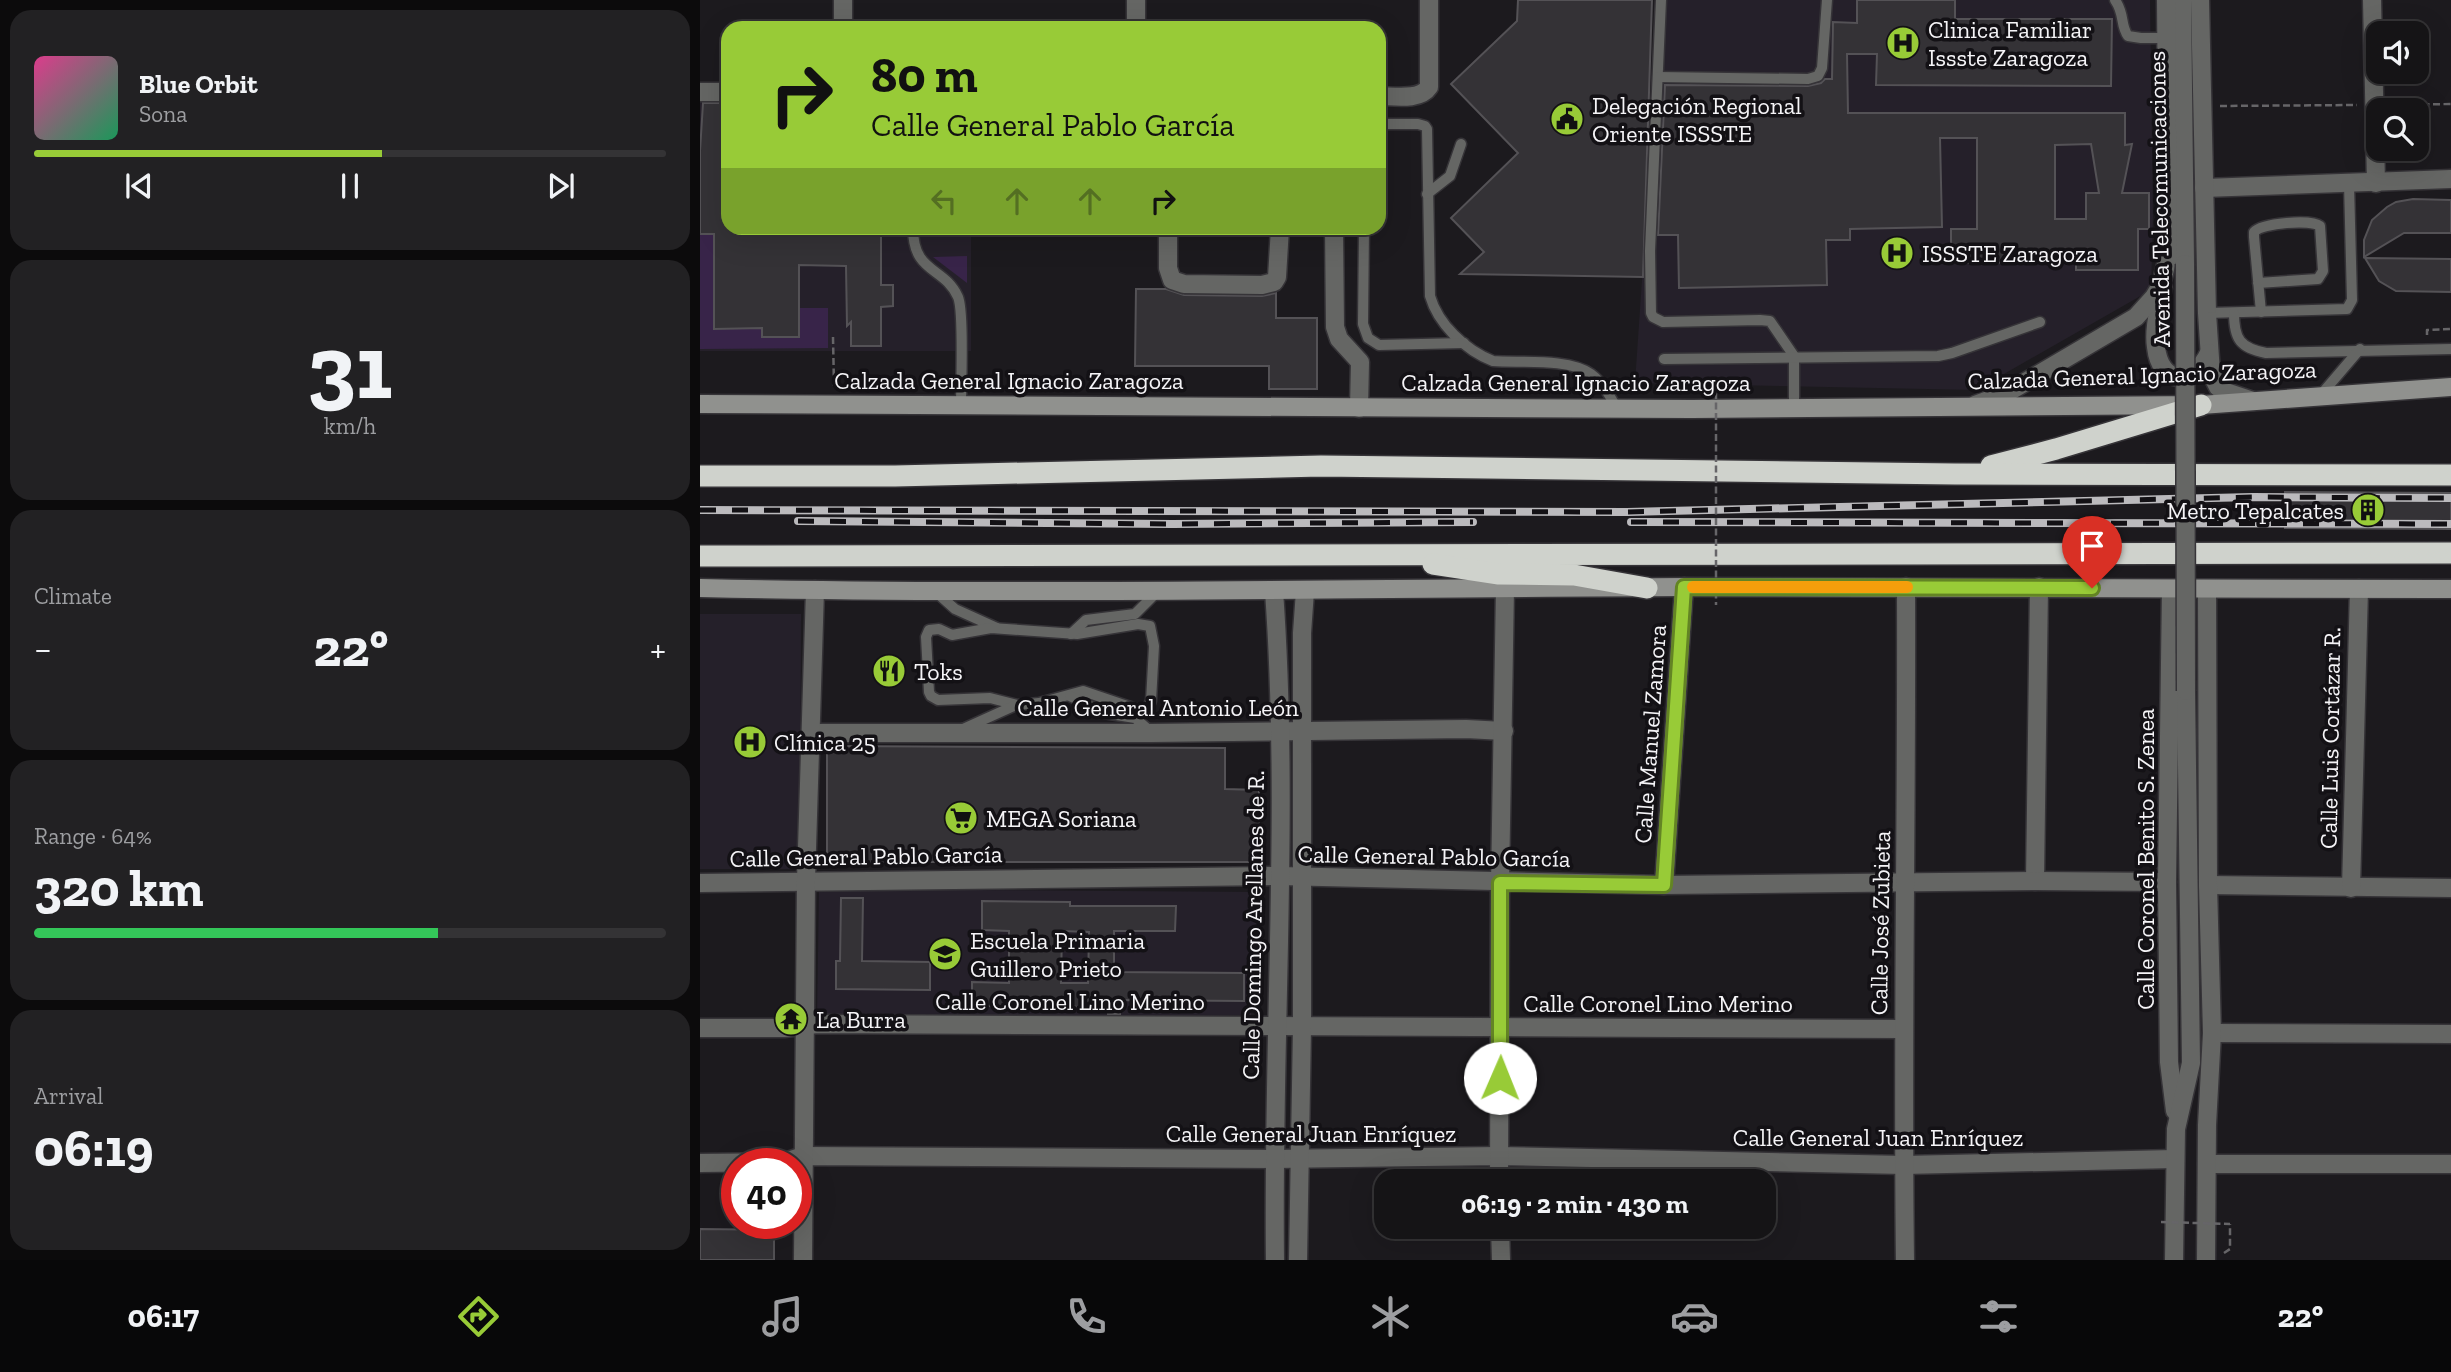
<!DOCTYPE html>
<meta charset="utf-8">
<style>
body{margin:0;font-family:"Zilla Slab",serif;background:#222123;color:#f1f3f6;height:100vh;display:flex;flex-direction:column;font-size:26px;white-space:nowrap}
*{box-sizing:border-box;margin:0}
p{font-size:23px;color:#9d9ea1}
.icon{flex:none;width:38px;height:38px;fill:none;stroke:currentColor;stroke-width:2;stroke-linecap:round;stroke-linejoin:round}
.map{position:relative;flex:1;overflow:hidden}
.panel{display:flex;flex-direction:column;gap:10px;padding:10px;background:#0c0b0c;width:700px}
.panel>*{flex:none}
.hud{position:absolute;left:21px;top:21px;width:665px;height:214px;border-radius:21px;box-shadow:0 7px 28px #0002,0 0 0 2px #343335;background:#98cb37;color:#111;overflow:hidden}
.buttons{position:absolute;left:1666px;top:21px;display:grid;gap:14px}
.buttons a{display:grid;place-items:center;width:63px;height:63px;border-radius:14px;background:#151416;box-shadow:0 7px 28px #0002,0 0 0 2px #343335;font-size:35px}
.speed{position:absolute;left:21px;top:1148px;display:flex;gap:14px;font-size:35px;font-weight:700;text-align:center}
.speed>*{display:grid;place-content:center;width:91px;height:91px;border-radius:50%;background:#151416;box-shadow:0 7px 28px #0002,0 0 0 2px #343335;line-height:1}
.speed .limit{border:10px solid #d22;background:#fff;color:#111}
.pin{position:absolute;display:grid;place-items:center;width:60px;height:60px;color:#fff;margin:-72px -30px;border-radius:50% 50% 50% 0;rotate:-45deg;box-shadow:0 0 7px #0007}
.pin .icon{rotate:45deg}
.me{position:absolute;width:77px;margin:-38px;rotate:1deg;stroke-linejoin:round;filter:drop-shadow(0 0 5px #0008)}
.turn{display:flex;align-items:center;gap:24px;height:147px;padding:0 35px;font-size:32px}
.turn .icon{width:91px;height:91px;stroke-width:2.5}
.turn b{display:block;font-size:49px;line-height:60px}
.lanes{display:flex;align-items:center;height:66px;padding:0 35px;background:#0003;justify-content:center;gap:35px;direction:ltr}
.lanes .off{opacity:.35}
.big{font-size:52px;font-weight:800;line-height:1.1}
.panel .tile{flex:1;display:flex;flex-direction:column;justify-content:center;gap:10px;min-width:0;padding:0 24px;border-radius:21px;background:#222123}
.panel .dial{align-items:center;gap:0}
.dial b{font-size:91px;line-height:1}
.song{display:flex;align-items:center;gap:21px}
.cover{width:84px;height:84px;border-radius:10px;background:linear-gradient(135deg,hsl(330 70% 55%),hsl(150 70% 35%))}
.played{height:7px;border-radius:4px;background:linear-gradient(90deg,#98cb37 55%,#343335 55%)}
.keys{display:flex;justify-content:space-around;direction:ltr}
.heat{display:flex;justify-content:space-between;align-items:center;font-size:38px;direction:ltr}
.charge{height:10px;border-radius:5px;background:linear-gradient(90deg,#34c759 64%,#343335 0)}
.trip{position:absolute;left:674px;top:1169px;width:402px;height:70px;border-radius:21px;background:#151416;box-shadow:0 7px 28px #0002,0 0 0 2px #343335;font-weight:800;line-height:70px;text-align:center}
.dock{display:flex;height:112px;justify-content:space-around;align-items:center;background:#080809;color:#9d9ea1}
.dock .icon{width:49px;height:49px}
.dock .current{color:#98cb37}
.dock b{font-size:32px;color:#f1f3f6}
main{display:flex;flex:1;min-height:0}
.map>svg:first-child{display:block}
.built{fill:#25202a}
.green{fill:#382449}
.building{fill:#343236;stroke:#545256;stroke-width:2;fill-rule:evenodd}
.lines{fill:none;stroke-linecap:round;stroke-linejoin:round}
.service-casing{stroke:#363438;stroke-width:13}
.minor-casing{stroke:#363438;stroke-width:21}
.tertiary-casing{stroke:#363438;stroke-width:21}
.secondary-casing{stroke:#363438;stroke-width:21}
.motorway-casing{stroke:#363438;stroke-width:24}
.path{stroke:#666568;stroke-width:2.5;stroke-dasharray:7 3.5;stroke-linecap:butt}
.service{stroke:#656664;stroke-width:10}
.minor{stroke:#656664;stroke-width:18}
.tertiary{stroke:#656664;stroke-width:18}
.secondary{stroke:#90918e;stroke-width:18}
.motorway{stroke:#cfd2cc;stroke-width:21}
.rail-casing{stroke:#bbbabd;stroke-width:8}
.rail{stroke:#131115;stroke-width:5;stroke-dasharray:16;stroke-linecap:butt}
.tertiary-bridge-casing{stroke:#363438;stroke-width:21;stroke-linecap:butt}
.path-bridge{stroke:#666568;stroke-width:2.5;stroke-dasharray:7 3.5;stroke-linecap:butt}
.tertiary-bridge{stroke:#656664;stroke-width:18}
.route-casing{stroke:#638424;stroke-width:18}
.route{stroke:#98cb37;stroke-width:12}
.slow{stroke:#f59e0b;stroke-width:12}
.labels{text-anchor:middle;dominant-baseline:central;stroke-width:7;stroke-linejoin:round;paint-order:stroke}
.poi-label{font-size:24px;fill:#f5f4f7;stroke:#131115;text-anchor:start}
.street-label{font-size:24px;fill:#f5f4f7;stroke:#131115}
</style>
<main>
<section class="panel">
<div class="tile">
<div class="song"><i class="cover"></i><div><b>Blue Orbit</b><p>Sona</p></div></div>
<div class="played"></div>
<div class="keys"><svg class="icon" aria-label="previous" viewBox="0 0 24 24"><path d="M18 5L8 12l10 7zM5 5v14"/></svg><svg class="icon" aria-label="pause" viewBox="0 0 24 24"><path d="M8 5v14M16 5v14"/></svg><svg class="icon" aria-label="next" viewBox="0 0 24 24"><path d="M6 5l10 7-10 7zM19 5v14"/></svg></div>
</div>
<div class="tile dial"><b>31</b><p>km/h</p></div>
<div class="tile"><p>Climate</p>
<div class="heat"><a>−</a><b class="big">22°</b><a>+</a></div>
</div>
<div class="tile"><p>Range · 64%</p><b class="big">320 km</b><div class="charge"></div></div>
<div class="tile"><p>Arrival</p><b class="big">06:19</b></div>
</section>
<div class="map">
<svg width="1751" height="1260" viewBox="0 0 1751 1260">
<rect width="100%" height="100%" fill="#1c1a1e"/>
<g class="built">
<path d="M 961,0 L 1450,0 L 1453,217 L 1451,290 L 1276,390 L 935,383 Z"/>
<path d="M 0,97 L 28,97 L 28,228 L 271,228 L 271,351 L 0,351 Z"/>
<path d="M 0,614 L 101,614 L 100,869 L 0,869 Z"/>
<path d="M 119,889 L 558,892 L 551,1015 L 117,1019 Z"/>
</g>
<g class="green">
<path d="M 0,234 L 14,234 L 14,329 L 49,329 L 48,274 L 62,274 L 63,337 L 99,337 L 99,308 L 128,308 L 128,348 L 0,349 Z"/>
<path d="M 267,256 L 267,283 L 233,257 Z"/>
</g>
<g class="building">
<path d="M 818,0 L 952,0 L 943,277 L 760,274 L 784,252 L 751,218 L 818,153 L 751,84 L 817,21 Z"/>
<path d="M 1157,0 L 1255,0 L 1255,19 L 1412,19 L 1411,86 L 1176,85 L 1177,54 L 1147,54 L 1148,113 L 1425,113 L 1425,145 L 1432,144 L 1422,193 L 1449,193 L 1449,229 L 1438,229 L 1438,270 L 1376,270 L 1376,262 L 1251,263 L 1251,229 L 1277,229 L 1277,138 L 1240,138 L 1242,227 L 1150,229 L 1150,240 L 1126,240 L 1127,285 L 979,288 L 978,235 L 958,235 L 965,85 L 1108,86 L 1121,83 L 1125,79 L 1132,79 L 1133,22 L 1157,23 ZM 1391,144 L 1399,193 L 1386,193 L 1386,219 L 1355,219 L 1355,145 Z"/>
<path d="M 3,103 L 28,103 L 28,228 L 181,228 L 181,285 L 193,285 L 193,306 L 181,307 L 181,346 L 151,346 L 151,322 L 147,326 L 146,266 L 99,265 L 99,337 L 62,337 L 62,328 L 14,329 L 14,234 L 0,234 L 0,151 Z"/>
<path d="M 1713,199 L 1751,200 L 1751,233 L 1704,233 L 1664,257 L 1664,240 L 1672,220 L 1687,207 L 1696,202 Z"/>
<path d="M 1665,258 L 1751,259 L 1751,292 L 1696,291 L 1679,281 Z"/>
<path d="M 436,289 L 466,289 L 484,295 L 562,296 L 576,293 L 576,318 L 617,318 L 617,389 L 569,389 L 569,366 L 435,366 Z"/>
<path d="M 1585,492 L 1751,493 L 1751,529 L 1585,528 Z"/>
<path d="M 127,746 L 525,748 L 525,789 L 559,790 L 559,862 L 127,862 Z"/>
<path d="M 141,898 L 163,898 L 162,961 L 230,962 L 230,990 L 136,989 L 136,961 L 140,961 Z"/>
<path d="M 282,901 L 370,902 L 370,906 L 476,906 L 475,931 L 414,931 L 414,972 L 544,973 L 544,1001 L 420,1000 L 420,1014 L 408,1014 L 408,1007 L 272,1006 L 272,982 L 309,983 L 309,931 L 282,930 ZM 362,931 L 389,932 L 388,983 L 361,983 Z"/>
<path d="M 0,1229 L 74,1230 L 74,1260 L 0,1260 Z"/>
</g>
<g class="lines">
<defs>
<g id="service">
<path d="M 961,0 L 950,251 L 951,313 L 953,317 L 963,322 L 1060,320 L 1070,321 L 1094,356 L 1094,409"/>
<path d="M 1415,0 C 1425,14 1420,25 1428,36 L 1441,38 L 1467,38"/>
<path d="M 958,77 L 1108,79 L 1118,76 L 1122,68 L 1127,0"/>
<path d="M 679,124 L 718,124 L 725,126 L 727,129 L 730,296 C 738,324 765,350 793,361 C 820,363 869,358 891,374 C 903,383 910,396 917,409"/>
<path d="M 727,194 L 750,176 L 761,144"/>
<path d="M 213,228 C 213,274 244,266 258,297 C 264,311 261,386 261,406"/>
<path d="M 664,228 L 663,324 L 668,338 L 679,345 L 764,343"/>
<path d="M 1558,283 L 1618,279 L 1623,271 L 1620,226 C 1611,219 1562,223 1554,232 L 1554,237 L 1561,312"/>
<path d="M 1507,313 L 1647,309 L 1652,300 L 1649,184"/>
<path d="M 1534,313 C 1534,339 1540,348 1566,353 L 1751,349"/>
<path d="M 964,359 L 1238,356 L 1252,353 L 1340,322"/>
<path d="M 1619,397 L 1660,349"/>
<path d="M 236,592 L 255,609 L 297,628"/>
<path d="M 438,624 L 450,626 L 454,646 L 451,701 L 448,707 L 442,711 L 383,691 L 339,703 L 317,705 L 290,698 L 238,700 L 231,696 L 229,692 L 226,637 L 229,630 L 239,629 L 252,635 L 291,628 L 377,634 Z"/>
<path d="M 371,634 L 386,620 L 435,614 L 458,591"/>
<path d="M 370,696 L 404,713 L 435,718 L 451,732"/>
<path d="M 263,729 L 316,705"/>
</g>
<g id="minor">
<path d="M 143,0 L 143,28"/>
<path d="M 1672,0 L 1676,183"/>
<path d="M 436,28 L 436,0"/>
<path d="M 0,92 L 28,92"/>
<path d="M 679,96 C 693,96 720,101 729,87 L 729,0"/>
<path d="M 1504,188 L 1751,179"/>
<path d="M 468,228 L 468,268 L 472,280 L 484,284 L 562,285 L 574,282 L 577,277 L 580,228"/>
<path d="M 634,228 L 635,327 L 639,339 L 660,362 L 659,408"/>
<path d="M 112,733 L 452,733 L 766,729 L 804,731"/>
<path d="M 1335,881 L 1339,587"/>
<path d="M 0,883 L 579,876 L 964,885 L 1335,881 L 1467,882"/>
<path d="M 964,885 L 984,587"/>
<path d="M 1508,885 L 1751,888"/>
<path d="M 1651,888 L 1659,589"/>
<path d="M 0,1028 L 84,1028 L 117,1024 L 1203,1029"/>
<path d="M 1512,1033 L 1751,1034"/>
<path d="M 0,1163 L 85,1162 L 103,1156 L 574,1159 L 798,1156 L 1204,1165 L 1474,1159"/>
<path d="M 1507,1164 L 1751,1164"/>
<path d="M 103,1260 L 106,880 L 115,590"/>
<path d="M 1205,1260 C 1202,1036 1207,812 1206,587"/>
</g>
<g id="tertiary">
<path d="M 1482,0 L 1485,264"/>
<path d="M 1500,0 L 1507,313 L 1511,373 L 1518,387 L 1523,391 L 1553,401"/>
<path d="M 1463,287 C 1460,306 1453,328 1456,347 C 1460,384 1492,388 1509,353"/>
<path d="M 1275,405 L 1305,394 L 1436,317 L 1454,297 L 1461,285 L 1468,257 L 1466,0"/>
<path d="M 1471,589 L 1467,882 L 1469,1062 L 1475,1111"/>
<path d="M 574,591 C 590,813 572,1037 575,1260"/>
<path d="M 799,1181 L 800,883 L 805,588"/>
<path d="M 800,1227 L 801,1260"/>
<path d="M 598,1260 L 602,1027 L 602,633 L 605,591"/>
<path d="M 1474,1260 L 1476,1129 L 1491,1063 L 1486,691"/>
<path d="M 1506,1260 L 1507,1125 L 1512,1033 L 1508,885 L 1507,590"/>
</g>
<g id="secondary">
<path d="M 0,404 L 992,409 L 1501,405 L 1751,387"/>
<path d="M 0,588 C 329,595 657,588 985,587 C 1241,586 1496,590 1751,589"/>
</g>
<g id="motorway">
<path d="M 1291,466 L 1356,449 L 1501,405"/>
<path d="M 0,476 L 195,476 L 621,466 L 1255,474 L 1751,475"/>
<path d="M 0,556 L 1751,553"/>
<path d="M 733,564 L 799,574 L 874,575 L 947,588"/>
</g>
</defs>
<use href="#service" class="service-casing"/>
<use href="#minor" class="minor-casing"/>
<use href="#tertiary" class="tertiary-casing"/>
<use href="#secondary" class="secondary-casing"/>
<use href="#motorway" class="motorway-casing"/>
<g class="path">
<path d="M 1691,105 L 1751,104"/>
<path d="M 1520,106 L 1657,105"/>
<path d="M 1727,335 L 1727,330 L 1751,329"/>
<path d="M 133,337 L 134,387"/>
<path d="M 1524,1253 L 1530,1249 L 1530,1224"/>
</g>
<use href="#service" class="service"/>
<use href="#minor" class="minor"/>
<use href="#tertiary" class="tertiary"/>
<use href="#secondary" class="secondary"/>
<use href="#motorway" class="motorway"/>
<defs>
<g id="rail">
<path d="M 0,510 L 927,512 L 1553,497 L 1751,498"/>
<path d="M 98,521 L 472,524 L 773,522"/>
<path d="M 931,522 L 1751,524"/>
</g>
</defs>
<use href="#rail" class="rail-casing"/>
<use href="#rail" class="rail"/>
<defs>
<path id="tertiary-bridge" d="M 1485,264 L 1486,691"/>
</defs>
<use href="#tertiary-bridge" class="tertiary-bridge-casing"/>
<g class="path-bridge">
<path d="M 1016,392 L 1016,605"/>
<path d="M 1461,1222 L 1530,1224"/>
</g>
<use href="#tertiary-bridge" class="tertiary-bridge"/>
</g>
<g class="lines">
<defs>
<path id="route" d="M 800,1078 L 800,883 L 964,885 L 984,587 L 1392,588"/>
</defs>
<use href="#route" class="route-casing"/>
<use href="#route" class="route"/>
<path class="slow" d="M 993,587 L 1207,587"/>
</g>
<defs>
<symbol id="hospital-disc" viewBox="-11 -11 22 22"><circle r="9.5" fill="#98cb37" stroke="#131115"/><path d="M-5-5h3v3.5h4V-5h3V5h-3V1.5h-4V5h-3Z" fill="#111"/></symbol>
<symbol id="civic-disc" viewBox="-11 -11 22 22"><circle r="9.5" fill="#98cb37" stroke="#131115"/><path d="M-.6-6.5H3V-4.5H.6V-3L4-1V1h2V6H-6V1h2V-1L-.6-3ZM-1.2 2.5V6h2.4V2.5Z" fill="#111"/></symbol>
<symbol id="building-disc" viewBox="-11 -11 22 22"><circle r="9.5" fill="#98cb37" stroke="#131115"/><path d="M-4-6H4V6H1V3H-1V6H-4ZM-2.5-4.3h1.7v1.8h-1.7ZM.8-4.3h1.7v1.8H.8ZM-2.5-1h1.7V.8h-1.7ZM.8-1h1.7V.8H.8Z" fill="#111"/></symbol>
<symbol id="restaurant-disc" viewBox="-11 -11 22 22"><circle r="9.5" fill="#98cb37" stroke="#131115"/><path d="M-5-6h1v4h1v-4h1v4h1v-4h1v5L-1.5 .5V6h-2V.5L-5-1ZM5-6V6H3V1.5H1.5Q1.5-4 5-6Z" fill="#111"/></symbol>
<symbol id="supermarket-disc" viewBox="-11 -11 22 22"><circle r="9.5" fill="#98cb37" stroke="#131115"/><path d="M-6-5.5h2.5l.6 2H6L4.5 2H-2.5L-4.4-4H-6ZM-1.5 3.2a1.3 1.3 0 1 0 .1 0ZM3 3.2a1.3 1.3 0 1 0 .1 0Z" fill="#111"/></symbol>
<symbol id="school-disc" viewBox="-11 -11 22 22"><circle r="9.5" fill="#98cb37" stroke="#131115"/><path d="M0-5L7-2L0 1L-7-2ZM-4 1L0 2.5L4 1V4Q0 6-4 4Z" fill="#111"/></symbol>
<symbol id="temple-disc" viewBox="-11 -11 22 22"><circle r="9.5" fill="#98cb37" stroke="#131115"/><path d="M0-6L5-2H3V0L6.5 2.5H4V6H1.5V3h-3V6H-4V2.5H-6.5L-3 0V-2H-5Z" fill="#111"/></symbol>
</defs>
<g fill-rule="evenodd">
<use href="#hospital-disc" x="1184" y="24" width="38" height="38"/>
<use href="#civic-disc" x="848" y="100" width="38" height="38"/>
<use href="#hospital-disc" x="1178" y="234" width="38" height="38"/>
<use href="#building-disc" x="1649" y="491" width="38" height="38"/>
<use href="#restaurant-disc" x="170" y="652" width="38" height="38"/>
<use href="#hospital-disc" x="31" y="723" width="38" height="38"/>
<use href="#supermarket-disc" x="242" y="799" width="38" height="38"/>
<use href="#school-disc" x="226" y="935" width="38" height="38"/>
<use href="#temple-disc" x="72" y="1000" width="38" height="38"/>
</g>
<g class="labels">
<g class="poi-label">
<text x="1228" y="29">Clinica Familiar<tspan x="1228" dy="28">Issste Zaragoza</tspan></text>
<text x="892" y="105">Delegación Regional<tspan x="892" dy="28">Oriente ISSSTE</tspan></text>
<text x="1222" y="253">ISSSTE Zaragoza</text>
<text x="1644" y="510" text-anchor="end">Metro Tepalcates</text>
<text x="214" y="671">Toks</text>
<text x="74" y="742">Clínica 25</text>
<text x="286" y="818">MEGA Soriana</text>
<text x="270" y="940">Escuela Primaria<tspan x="270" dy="28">Guillero Prieto</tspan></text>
<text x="116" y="1019">La Burra</text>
</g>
<g class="street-label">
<text transform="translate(1459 199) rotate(-91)">Avenida Telecomunicaciones</text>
<text transform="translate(1442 375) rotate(-2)">Calzada General Ignacio Zaragoza</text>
<text x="309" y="380">Calzada General Ignacio Zaragoza</text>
<text x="876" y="382">Calzada General Ignacio Zaragoza</text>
<text x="458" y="707">Calle General Antonio León</text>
<text transform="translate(950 734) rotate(-86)">Calle Manuel Zamora</text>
<text transform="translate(1630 738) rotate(-89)">Calle Luis Cortázar R.</text>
<text transform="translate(166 856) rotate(-1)">Calle General Pablo García</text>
<text transform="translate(734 856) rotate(1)">Calle General Pablo García</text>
<text transform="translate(1445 859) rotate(-90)">Calle Coronel Benito S. Zenea</text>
<text transform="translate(1180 923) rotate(-89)">Calle José Zubieta</text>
<text transform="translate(553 925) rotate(-89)">Calle Domingo Arellanes de R.</text>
<text x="370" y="1001">Calle Coronel Lino Merino</text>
<text x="958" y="1003">Calle Coronel Lino Merino</text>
<text x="611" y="1133">Calle General Juan Enríquez</text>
<text x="1178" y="1137">Calle General Juan Enríquez</text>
</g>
</g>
</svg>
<div class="buttons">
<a><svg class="icon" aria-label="sound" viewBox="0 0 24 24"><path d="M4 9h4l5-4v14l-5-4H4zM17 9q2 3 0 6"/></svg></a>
<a><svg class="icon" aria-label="search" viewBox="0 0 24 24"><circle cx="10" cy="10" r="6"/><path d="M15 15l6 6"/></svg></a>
</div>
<div class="speed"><div class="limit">40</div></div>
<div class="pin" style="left:1392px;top:588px;background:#d93025"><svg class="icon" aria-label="arrive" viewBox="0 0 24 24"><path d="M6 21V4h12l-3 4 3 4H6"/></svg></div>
<svg class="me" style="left:800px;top:1078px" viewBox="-20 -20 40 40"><circle r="19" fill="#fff"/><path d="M0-13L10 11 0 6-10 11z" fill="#98cb37"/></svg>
<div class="trip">06:19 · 2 min · 430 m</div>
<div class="hud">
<div class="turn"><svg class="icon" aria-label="right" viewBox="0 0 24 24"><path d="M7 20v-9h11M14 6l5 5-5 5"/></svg><div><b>80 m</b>Calle General Pablo García</div></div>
<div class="lanes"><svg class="icon off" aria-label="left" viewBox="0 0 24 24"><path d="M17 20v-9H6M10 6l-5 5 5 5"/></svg><svg class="icon off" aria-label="ahead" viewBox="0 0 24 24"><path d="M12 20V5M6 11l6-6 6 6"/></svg><svg class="icon off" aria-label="ahead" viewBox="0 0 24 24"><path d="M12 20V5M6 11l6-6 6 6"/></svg><svg class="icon" aria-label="right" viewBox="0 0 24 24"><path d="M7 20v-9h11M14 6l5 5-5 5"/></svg></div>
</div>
</div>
</main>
<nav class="dock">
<b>06:17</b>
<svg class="icon current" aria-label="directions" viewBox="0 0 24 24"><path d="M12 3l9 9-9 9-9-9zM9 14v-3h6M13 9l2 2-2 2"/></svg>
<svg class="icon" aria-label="music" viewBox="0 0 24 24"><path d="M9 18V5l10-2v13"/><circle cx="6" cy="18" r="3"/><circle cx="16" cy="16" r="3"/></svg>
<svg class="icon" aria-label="phone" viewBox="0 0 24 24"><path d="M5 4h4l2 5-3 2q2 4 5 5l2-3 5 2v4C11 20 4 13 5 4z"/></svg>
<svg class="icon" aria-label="climate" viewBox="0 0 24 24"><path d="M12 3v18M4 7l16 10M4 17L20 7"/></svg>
<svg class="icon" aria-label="car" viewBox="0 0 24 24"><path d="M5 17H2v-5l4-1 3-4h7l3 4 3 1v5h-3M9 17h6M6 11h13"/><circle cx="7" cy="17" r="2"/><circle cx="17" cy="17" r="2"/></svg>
<svg class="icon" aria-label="filters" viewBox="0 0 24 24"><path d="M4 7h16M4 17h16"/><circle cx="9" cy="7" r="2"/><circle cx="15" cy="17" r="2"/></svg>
<b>22°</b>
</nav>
